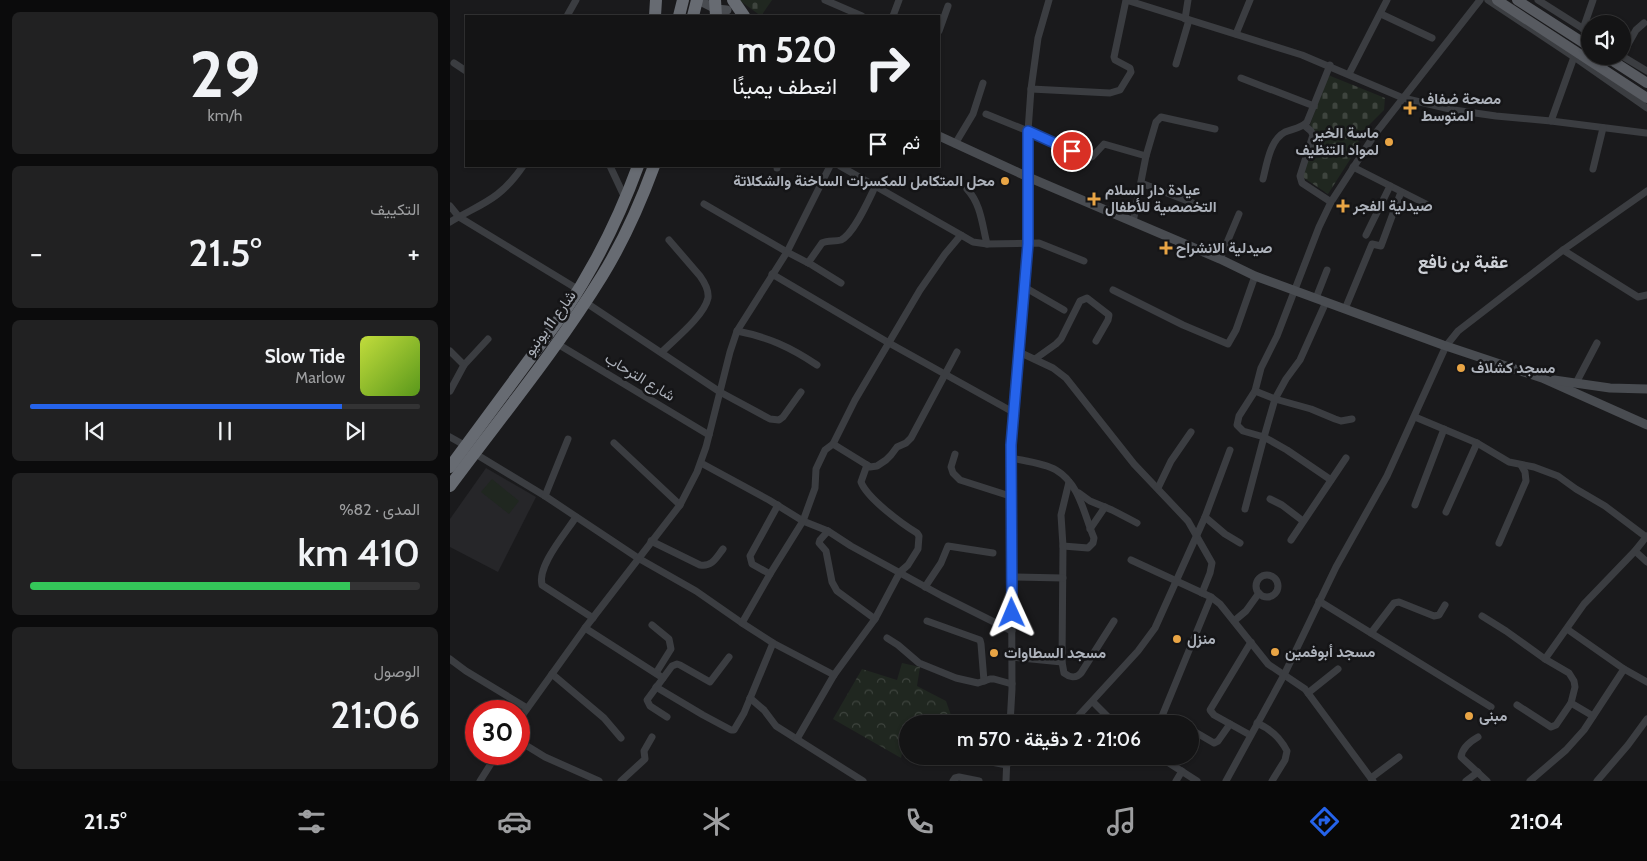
<!DOCTYPE html>
<html lang="ar">
<meta charset="utf-8">
<style>
body{margin:0;font-family:Cabin,Vazirmatn,sans-serif;background:#212122;color:#f1f3f6;direction:rtl;height:100vh;display:flex;flex-direction:column;font-size:19px;white-space:nowrap}
*{box-sizing:border-box;margin:0}
p{font-size:16px;color:#9d9ea0}
.icon{flex:none;width:28px;height:28px;fill:none;stroke:currentColor;stroke-width:2;stroke-linecap:round;stroke-linejoin:round}
.map{position:relative;flex:1;overflow:hidden;direction:ltr}
.sheet{display:flex;flex-direction:column;gap:12px;padding:12px;background:#0b0b0c;width:450px}
.sheet>*{flex:none}
.guide{position:absolute;left:15px;top:15px;width:475px;height:152px;border-radius:0px;box-shadow:0 1px 4px #0004,0 0 0 1px #333334;direction:rtl;background:#141415;color:#f1f3f6;overflow:hidden}
.tools{position:absolute;left:1131px;top:15px;display:grid;gap:10px}
.tools a{display:grid;place-items:center;width:50px;height:50px;border-radius:50%;background:#141415;box-shadow:0 1px 4px #0004,0 0 0 1px #333334;font-size:25px}
.speed{position:absolute;left:15px;top:700px;display:flex;gap:10px;font-size:25px;font-weight:700;text-align:center}
.speed>*{display:grid;place-content:center;width:65px;height:65px;border-radius:50%;background:#141415;box-shadow:0 1px 4px #0004,0 0 0 1px #333334;line-height:1}
.speed .limit{border:8px solid #d22;background:#fff;color:#111}
.pin{position:absolute;display:grid;place-items:center;width:42px;height:42px;color:#fff;margin:-21px;border:2px solid #fff;border-radius:50%;box-shadow:0 1px 5px #0007}
.me{position:absolute;width:55px;margin:-28px;rotate:359deg;stroke-linejoin:round;filter:drop-shadow(0 0 4px #0008)}
.turn{display:flex;align-items:center;gap:18px;height:105px;padding:0 20px;font-size:22px}
.turn .icon{width:65px;height:65px;stroke-width:2.5}
.turn b{display:block;font-size:35px;line-height:42px}
.then{display:flex;align-items:center;height:48px;padding:0 20px;background:#0003;gap:10px;font-size:19px}
.big{font-size:38px;font-weight:600;line-height:1.1}
.sheet .card{flex:1;display:flex;flex-direction:column;justify-content:center;gap:8px;min-width:0;padding:0 18px;border-radius:8px;background:#212122}
.sheet .dial{align-items:center;gap:0}
.dial b{font-size:65px;line-height:1}
.song{display:flex;align-items:center;gap:15px}
.cover{width:60px;height:60px;border-radius:8px;background:linear-gradient(135deg,hsl(70 70% 55%),hsl(90 70% 35%))}
.played{height:5px;border-radius:2px;background:linear-gradient(90deg,#2563eb 80%,#333334 80%)}
.keys{display:flex;justify-content:space-around;direction:ltr}
.heat{display:flex;justify-content:space-between;align-items:center;font-size:28px;direction:ltr}
.charge{height:8px;border-radius:4px;background:linear-gradient(90deg,#34c759 82%,#333334 0)}
.trip{position:absolute;left:449px;top:715px;width:300px;height:50px;border-radius:25px;background:#141415;box-shadow:0 1px 4px #0004,0 0 0 1px #333334;font-weight:600;line-height:50px;text-align:center;direction:rtl}
.tab-bar{display:flex;height:80px;justify-content:space-around;align-items:center;background:#080808;color:#9d9ea0}
.tab-bar .icon{width:35px;height:35px}
.tab-bar .active{color:#2563eb}
.tab-bar b{font-size:22px;color:#f1f3f6}
main{display:flex;flex:1;min-height:0}
.map>svg:first-child{display:block}
.built{fill:#262629}
.green{fill:#202720}
.forest{fill:url(#forest-crowns)}
.cemetery{fill:url(#cemetery-stones)}
.lines{fill:none;stroke-linecap:round;stroke-linejoin:round}
.street{stroke:#3b3d41;stroke-width:7}
.secondary{stroke:#494c51;stroke-width:9}
.primary{stroke:#575a60;stroke-width:10}
.highway{stroke:#676b72;stroke-width:12}
.route-casing{stroke:#184099;stroke-width:12}
.route{stroke:#2563eb;stroke-width:9}
.poi-dot{fill:#e9a545;stroke:#151517;stroke-width:2}
.labels{text-anchor:middle;dominant-baseline:central;stroke-width:5;stroke-linejoin:round;paint-order:stroke}
.poi-label{font-size:15px;font-weight:bold;fill:#adb2bb;stroke:#151517;text-anchor:start}
.street-label{font-size:15px;fill:#adb2bb;stroke:#151517}
.quarter-label{font-size:18px;font-weight:bold;fill:#ced1d7;stroke:#151517}
</style>
<main>
<div class="map">
<svg width="1197" height="781" viewBox="0 0 1197 781">
<defs>
<pattern id="forest-crowns" width="20" height="18" patternUnits="userSpaceOnUse" patternTransform="scale(1.25)"><rect width="20" height="18" fill="#202720"/><path d="M2 6a3 3 0 1 1 6 0M12 15a3 3 0 1 1 6 0" fill="none" stroke="#3e443e"/></pattern>
<pattern id="cemetery-stones" width="16" height="16" patternUnits="userSpaceOnUse" patternTransform="scale(1.25)"><rect width="16" height="16" fill="#202720"/><path d="M2 7V4a2 2 0 0 1 4 0v3zM10 15v-3a2 2 0 0 1 4 0v3z" fill="#3e443e"/></pattern>
</defs>
<rect width="100%" height="100%" fill="#1a1a1c"/>
<path class="built" d="M 36,468 L 86,497 L 48,572 L 0,547 L 0,519 Z"/>
<path class="green" d="M 42,479 L 69,501 L 59,514 L 31,492 Z"/>
<path class="forest" d="M 452,663 L 470,667 L 467,686 L 496,701 L 503,721 L 484,719 L 482,724 L 458,724 L 457,744 L 454,745 L 451,758 L 383,719 L 412,669 L 447,680 Z"/>
<g class="cemetery">
<path d="M 289,0 L 322,0 L 311,16 Z"/>
<path d="M 878,75 L 935,98 L 934,110 L 909,135 L 908,147 L 878,194 L 851,176 L 865,135 L 860,125 Z"/>
</g>
<g class="lines">
<g class="street">
<path d="M 375,0 L 412,16"/>
<path d="M 1038,0 L 1124,57 L 1197,108"/>
<path d="M 1088,0 L 1140,33"/>
<path d="M 931,14 L 982,38"/>
<path d="M 117,16 L 126,0"/>
<path d="M 443,16 L 449,0"/>
<path d="M 735,19 L 738,0"/>
<path d="M 1133,29 L 1143,0"/>
<path d="M 489,31 L 498,6"/>
<path d="M 786,34 L 800,0"/>
<path d="M 1172,55 L 1186,30 L 1194,23"/>
<path d="M 1172,56 L 1197,71"/>
<path d="M 4,63 L 16,71"/>
<path d="M 726,64 L 739,20"/>
<path d="M 899,74 L 937,0"/>
<path d="M 791,78 L 864,106"/>
<path d="M 581,89 L 660,93 L 670,90 L 681,72 L 680,68 L 665,60 L 664,57 L 676,0 L 852,55 L 953,98 L 1004,110 L 1046,116 L 1101,121 L 1196,133"/>
<path d="M 536,114 L 578,131 L 637,157 L 642,157 L 654,144 L 696,156"/>
<path d="M 1101,121 L 1124,57"/>
<path d="M 854,125 L 861,131 L 863,135 L 850,176 L 852,183 L 881,202"/>
<path d="M 505,144 L 523,114 L 533,83"/>
<path d="M 160,166 L 175,198"/>
<path d="M 390,166 L 511,235"/>
<path d="M 903,167 L 980,206"/>
<path d="M 327,168 L 327,166"/>
<path d="M 1143,169 L 1153,128"/>
<path d="M 813,179 C 817,163 820,140 835,132 C 842,129 852,128 857,122 L 880,65"/>
<path d="M 691,183 L 743,203"/>
<path d="M 517,189 C 531,204 532,224 537,244"/>
<path d="M 254,204 L 337,252 L 362,265 L 391,283"/>
<path d="M 0,206 L 9,217 L 129,290"/>
<path d="M 0,222 C 32,203 50,200 73,166"/>
<path d="M 683,222 L 696,156 L 706,122 L 711,117 L 765,129"/>
<path d="M 916,235 L 940,186"/>
<path d="M 1113,250 L 1188,297 L 1197,295"/>
<path d="M 770,259 L 789,214"/>
<path d="M 358,263 L 372,243 C 378,240 385,242 391,240 C 404,234 419,199 425,187"/>
<path d="M 322,274 L 439,343 L 563,412"/>
<path d="M 576,288 L 614,310"/>
<path d="M 663,290 L 733,325 L 778,344 L 786,330 L 805,276"/>
<path d="M 866,298 L 877,270"/>
<path d="M 135,302 L 270,392 L 320,419 L 329,420 L 333,417 L 351,392"/>
<path d="M 876,302 L 850,360 L 836,379 L 825,399 L 814,437 L 793,431 L 787,425 L 789,416 L 805,391 L 811,368 L 827,336 L 869,227 L 881,202 L 925,134 L 1030,0"/>
<path d="M 895,309 L 922,244 L 931,246 L 951,192"/>
<path d="M 287,331 C 318,337 340,347 367,365"/>
<path d="M 106,343 L 259,435"/>
<path d="M 0,351 L 14,365 L 38,339"/>
<path d="M 212,352 C 225,339 254,316 258,298 C 259,290 255,283 250,276 L 219,240"/>
<path d="M 569,352 L 603,368 L 616,378 L 684,464 L 738,521 L 762,563 L 760,573 L 752,593"/>
<path d="M 585,359 L 606,344 L 611,339 L 630,301 L 637,298 L 659,315 L 658,320 L 646,341"/>
<path d="M 1126,383 L 1147,343"/>
<path d="M 0,391 L 14,365"/>
<path d="M 805,391 L 825,399 L 861,409 L 885,419 L 891,421 L 902,419"/>
<path d="M 965,417 L 1027,443 L 1059,462 L 1084,467 L 1108,476 L 1126,489 L 1155,506 L 1196,537"/>
<path d="M 0,437 L 16,446"/>
<path d="M 164,443 L 230,505"/>
<path d="M 24,453 L 95,496 L 188,558 L 246,591 L 292,623 L 323,643 L 384,675"/>
<path d="M 505,454 L 501,467 L 503,473 L 510,480 L 560,496"/>
<path d="M 561,458 C 575,461 594,463 606,470 C 630,484 634,515 644,538 L 643,543 L 638,548 L 613,546"/>
<path d="M 251,463 L 319,500 L 353,521 L 378,531 L 401,546 L 492,596 L 562,631"/>
<path d="M 417,465 L 420,467 L 427,466 L 436,460 L 441,455 L 447,447 L 456,443 L 461,438 L 507,352"/>
<path d="M 619,482 L 611,515 L 613,546 L 612,662 L 614,673 C 619,677 626,679 631,673 L 664,621"/>
<path d="M 708,488 L 721,461 L 741,432"/>
<path d="M 629,493 L 640,501 L 662,510 L 687,523"/>
<path d="M 95,496 L 118,439"/>
<path d="M 820,499 L 832,505 L 853,521"/>
<path d="M 965,505 L 994,429"/>
<path d="M 795,509 L 814,437 L 837,450 L 881,480"/>
<path d="M 996,512 L 1027,443"/>
<path d="M 126,517 C 115,534 87,566 92,585 L 143,618"/>
<path d="M 755,517 L 775,534 L 790,543"/>
<path d="M 640,529 L 655,507"/>
<path d="M 378,531 L 370,540 L 369,543 L 376,551 L 382,582 L 387,591 L 425,619"/>
<path d="M 841,540 L 896,458"/>
<path d="M 201,541 L 250,565 C 262,567 266,558 273,549"/>
<path d="M 1049,543 L 1076,481 L 1075,472 L 1071,465"/>
<path d="M 1185,551 L 1197,562"/>
<path d="M 681,560 L 761,597 L 770,604 L 818,664 L 855,689 L 923,781"/>
<path d="M 320,574 L 302,564 L 300,556 L 328,505"/>
<circle cx="817" cy="586" r="11"/>
<path d="M 562,577 L 613,578"/>
<path d="M 475,587 L 491,563 L 498,546 L 543,553"/>
<path d="M 869,601 L 1041,707"/>
<path d="M 1032,616 L 1056,631 L 1095,659 L 1119,673 L 1124,681 L 1125,687 L 1121,703"/>
<path d="M 477,621 L 530,640 L 531,644 L 534,681"/>
<path d="M 784,621 L 796,611 L 809,593"/>
<path d="M 292,623 L 320,574 L 353,521 L 365,488 L 366,469 L 375,450 L 383,444 L 405,400 L 470,290 L 495,254 L 511,235 L 523,242 L 537,244 L 589,243 L 634,261"/>
<path d="M 202,625 L 219,639 L 221,649 L 206,673"/>
<path d="M 135,628 L 213,678"/>
<path d="M 921,633 L 944,603 L 949,602 L 984,616 L 989,615 L 995,605"/>
<path d="M 437,638 L 448,645 L 469,663 L 506,678 L 528,683 L 540,679 L 544,679 L 562,684"/>
<path d="M 562,657 L 612,662"/>
<path d="M 0,659 L 16,671 L 77,708"/>
<path d="M 1095,659 L 1134,604 L 1185,551 L 1197,536"/>
<path d="M 1174,669 L 1197,682"/>
<path d="M 102,674 L 154,718 L 171,738"/>
<path d="M 206,687 L 253,715 L 281,730 L 284,730 L 294,713 L 323,643"/>
<path d="M 858,693 L 888,669"/>
<path d="M 300,698 L 314,710 L 326,726 L 413,781"/>
<path d="M 643,702 L 665,724"/>
<path d="M 1067,705 L 1101,727 L 1106,725 L 1121,703 L 1143,716"/>
<path d="M 217,717 L 200,706 L 197,700 L 222,666 L 227,664 L 230,665 L 260,682 L 279,657"/>
<path d="M 69,720 L 135,628 L 230,505 L 247,472 L 256,447 L 280,352 L 287,331 L 337,252 L 380,166"/>
<path d="M 710,721 L 761,597"/>
<path d="M 807,723 C 821,729 830,737 837,751 L 835,760 L 822,781"/>
<path d="M 560,724 L 562,689 L 561,445 L 578,244 L 578,131 L 581,89 L 588,38 L 599,0"/>
<path d="M 621,724 L 688,651 L 705,628 L 755,517 L 780,450"/>
<path d="M 740,729 L 764,743 L 768,741 L 780,724"/>
<path d="M 800,735 L 764,715 L 760,710 L 801,642"/>
<path d="M 1028,737 C 1021,741 1012,748 1011,757 L 1037,781"/>
<path d="M 347,739 L 384,675 L 425,619 L 450,572 L 458,565 L 468,549 L 469,536 L 467,533 C 452,524 417,498 411,482 L 417,465 L 383,444"/>
<path d="M 69,741 L 95,757 L 149,781"/>
<path d="M 509,756 L 557,765"/>
<path d="M 708,756 L 747,781"/>
<path d="M 921,778 L 949,757"/>
<path d="M 30,781 L 47,754"/>
<path d="M 171,781 L 195,759 L 194,751 L 202,737"/>
<path d="M 503,781 L 505,778 L 509,777 L 529,781"/>
<path d="M 556,781 L 557,756"/>
<path d="M 726,781 L 732,771"/>
<path d="M 776,781 L 834,675 L 886,567 L 937,476 L 996,346 L 1008,331 L 1113,250 L 1197,191"/>
<path d="M 1016,781 L 1028,772"/>
<path d="M 1080,781 L 1116,750 L 1134,730 L 1174,669 L 1117,629"/>
<path d="M 1147,781 L 1178,745 L 1197,719"/>
</g>
<g class="secondary">
<path d="M 248,0 L 266,9 L 277,10"/>
<path d="M 489,136 L 578,177 L 770,259 L 805,276 L 993,345 L 1092,378 L 1197,425"/>
<path d="M 1104,380 L 1160,388 L 1197,389"/>
</g>
<g class="primary">
<path d="M 1047,0 L 1197,98"/>
<path d="M 1067,0 L 1140,47"/>
<path d="M 1155,56 L 1197,83"/>
</g>
<g class="highway">
<path d="M 265,0 L 266,16"/>
<path d="M 283,0 L 294,16"/>
<path d="M 205,16 L 206,0"/>
<path d="M 229,16 L 233,0"/>
<path d="M 243,16 L 247,0"/>
<path d="M 0,467 L 113,314 C 144,268 169,218 188,166"/>
<path d="M 0,486 C 51,417 107,349 152,276 C 173,242 190,204 204,166"/>
</g>
</g>
<g class="lines">
<defs>
<path id="route" d="M 562,613 L 561,445 L 578,244 L 578,131 L 622,151"/>
</defs>
<use href="#route" class="route-casing"/>
<use href="#route" class="route"/>
</g>
<g class="poi-dot">
<path d="M957.5 100.5h5v5h5v5h-5v5h-5v-5h-5v-5h5z"/>
<circle cx="939" cy="142" r="5"/>
<circle cx="555" cy="181" r="5"/>
<path d="M641.5 191.5h5v5h5v5h-5v5h-5v-5h-5v-5h5z"/>
<path d="M890.5 198.5h5v5h5v5h-5v5h-5v-5h-5v-5h5z"/>
<path d="M713.5 240.5h5v5h5v5h-5v5h-5v-5h-5v-5h5z"/>
<circle cx="1011" cy="368" r="5"/>
<circle cx="727" cy="639" r="5"/>
<circle cx="825" cy="652" r="5"/>
<circle cx="544" cy="653" r="5"/>
<circle cx="1019" cy="716" r="5"/>
</g>
<g class="labels">
<g class="poi-label">
<text x="971" y="99">مصحة ضفاف<tspan x="971" dy="17">المتوسط</tspan></text>
<text x="929" y="133" text-anchor="end">ماسة الخير<tspan x="929" dy="17">لمواد التنظيف</tspan></text>
<text x="545" y="181" text-anchor="end">محل المتكامل للمكسرات الساخنة والشكلاتة</text>
<text x="655" y="190">عيادة دار السلام<tspan x="655" dy="17">التخصصية للأطفال</tspan></text>
<text x="903" y="206">صيدلية الفجر</text>
<text x="726" y="248">صيدلية الانشراح</text>
<text x="1021" y="368">مسجد كشلاف</text>
<text x="737" y="639">منزل</text>
<text x="835" y="652">مسجد أبوفمين</text>
<text x="554" y="653">مسجد السطاوات</text>
<text x="1029" y="716">مبنى</text>
</g>
<g class="street-label">
<text transform="translate(100 323) rotate(-54)">شارع 11 يونيو</text>
<text transform="translate(190 377) rotate(31)">شارع الترحاب</text>
</g>
<g class="quarter-label">
<text x="1013" y="262">عقبة بن نافع</text>
</g>
</g>
</svg>
<div class="tools">
<a><svg class="icon" aria-label="sound" viewBox="0 0 24 24"><path d="M4 9h4l5-4v14l-5-4H4zM17 9q2 3 0 6"/></svg></a>
</div>
<div class="speed"><div class="limit">30</div></div>
<div class="pin" style="left:622px;top:151px;background:#d93025"><svg class="icon" aria-label="arrive" viewBox="0 0 24 24"><path d="M6 21V4h12l-3 4 3 4H6"/></svg></div>
<svg class="me" style="left:562px;top:613px" viewBox="-20 -20 40 40"><path d="M0-17L14 15 0 8-14 15z" fill="#2563eb" stroke="#fff" stroke-width="4"/></svg>
<div class="trip">21:06 · 2 دقيقة · 570 m</div>
<div class="guide">
<div class="turn"><svg class="icon" aria-label="right" viewBox="0 0 24 24"><path d="M7 20v-9h11M14 6l5 5-5 5"/></svg><div><b>520 m</b>انعطف يمينًا</div></div>
<div class="then">ثم<svg class="icon" aria-label="arrive" viewBox="0 0 24 24"><path d="M6 21V4h12l-3 4 3 4H6"/></svg></div>
</div>
</div>
<section class="sheet">
<div class="card dial"><b>29</b><p>km/h</p></div>
<div class="card"><p>التكييف</p>
<div class="heat"><a>−</a><b class="big">21.5°</b><a>+</a></div>
</div>
<div class="card">
<div class="song"><i class="cover"></i><div><b>Slow Tide</b><p>Marlow</p></div></div>
<div class="played"></div>
<div class="keys"><svg class="icon" aria-label="previous" viewBox="0 0 24 24"><path d="M18 5L8 12l10 7zM5 5v14"/></svg><svg class="icon" aria-label="pause" viewBox="0 0 24 24"><path d="M8 5v14M16 5v14"/></svg><svg class="icon" aria-label="next" viewBox="0 0 24 24"><path d="M6 5l10 7-10 7zM19 5v14"/></svg></div>
</div>
<div class="card"><p>المدى · 82%</p><b class="big">410 km</b><div class="charge"></div></div>
<div class="card"><p>الوصول</p><b class="big">21:06</b></div>
</section>
</main>
<nav class="tab-bar">
<b>21:04</b>
<svg class="icon active" aria-label="directions" viewBox="0 0 24 24"><path d="M12 3l9 9-9 9-9-9zM9 14v-3h6M13 9l2 2-2 2"/></svg>
<svg class="icon" aria-label="music" viewBox="0 0 24 24"><path d="M9 18V5l10-2v13"/><circle cx="6" cy="18" r="3"/><circle cx="16" cy="16" r="3"/></svg>
<svg class="icon" aria-label="phone" viewBox="0 0 24 24"><path d="M5 4h4l2 5-3 2q2 4 5 5l2-3 5 2v4C11 20 4 13 5 4z"/></svg>
<svg class="icon" aria-label="climate" viewBox="0 0 24 24"><path d="M12 3v18M4 7l16 10M4 17L20 7"/></svg>
<svg class="icon" aria-label="car" viewBox="0 0 24 24"><path d="M5 17H2v-5l4-1 3-4h7l3 4 3 1v5h-3M9 17h6M6 11h13"/><circle cx="7" cy="17" r="2"/><circle cx="17" cy="17" r="2"/></svg>
<svg class="icon" aria-label="filters" viewBox="0 0 24 24"><path d="M4 7h16M4 17h16"/><circle cx="9" cy="7" r="2"/><circle cx="15" cy="17" r="2"/></svg>
<b>21.5°</b>
</nav>
